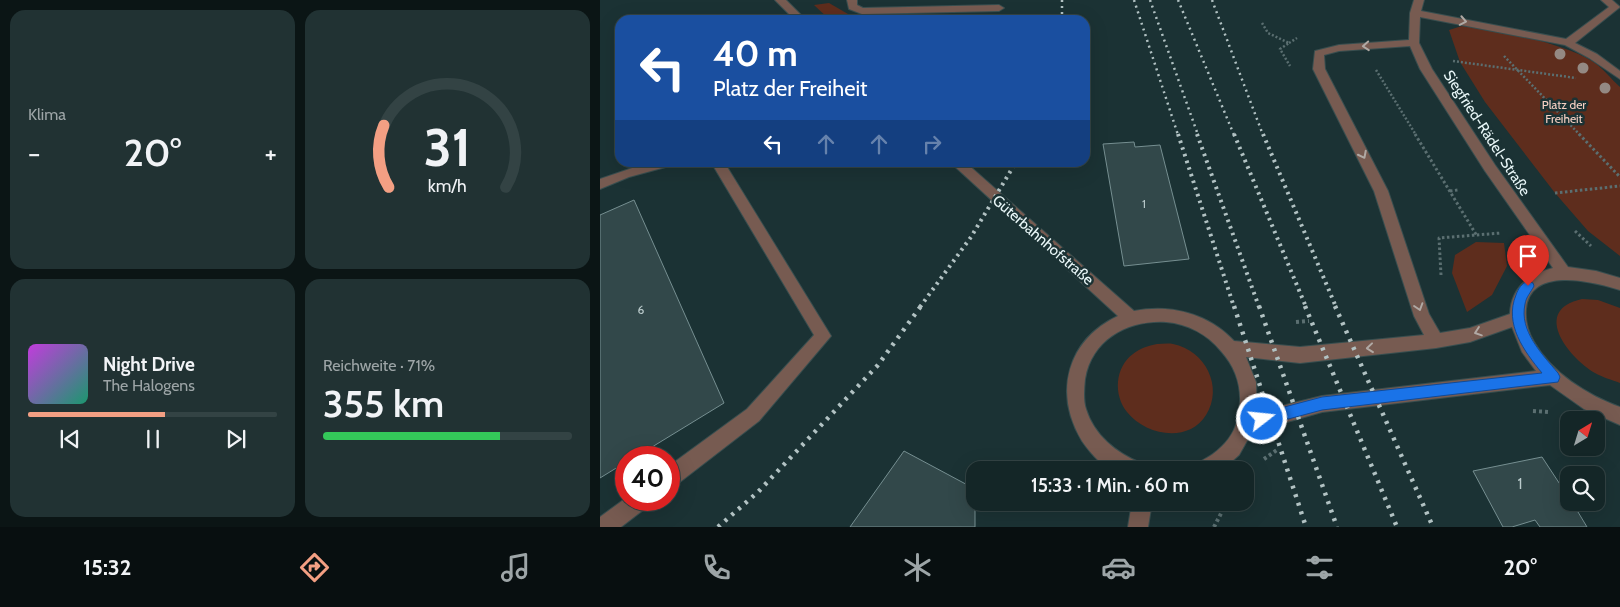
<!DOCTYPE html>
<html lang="de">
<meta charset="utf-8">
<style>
body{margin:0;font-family:Cabin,sans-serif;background:#213233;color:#f1f3f6;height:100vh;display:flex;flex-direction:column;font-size:19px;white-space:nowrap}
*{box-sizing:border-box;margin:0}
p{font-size:16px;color:#9da5a7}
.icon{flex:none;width:28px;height:28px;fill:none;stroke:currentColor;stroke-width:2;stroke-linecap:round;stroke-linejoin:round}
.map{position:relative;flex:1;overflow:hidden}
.panel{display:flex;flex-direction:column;gap:10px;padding:10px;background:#0b1515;width:600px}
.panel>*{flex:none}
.hud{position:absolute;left:15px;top:15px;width:475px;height:152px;border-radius:15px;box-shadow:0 5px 20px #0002,0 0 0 1px #334344;background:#1a4fa0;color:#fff;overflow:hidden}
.needle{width:32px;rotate:38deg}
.tools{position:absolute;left:960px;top:411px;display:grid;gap:10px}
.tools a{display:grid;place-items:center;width:45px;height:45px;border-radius:10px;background:#142627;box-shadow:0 5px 20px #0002,0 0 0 1px #334344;font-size:25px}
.speed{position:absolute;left:15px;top:446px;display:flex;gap:10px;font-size:25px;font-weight:700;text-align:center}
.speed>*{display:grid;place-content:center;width:65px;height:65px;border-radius:50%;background:#142627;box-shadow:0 5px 20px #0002,0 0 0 1px #334344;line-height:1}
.speed .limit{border:8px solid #d22;background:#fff;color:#111}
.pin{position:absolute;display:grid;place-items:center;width:42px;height:42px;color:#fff;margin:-51px -21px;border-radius:50% 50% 50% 0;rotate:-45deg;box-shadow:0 0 5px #0007}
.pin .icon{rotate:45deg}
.me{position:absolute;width:55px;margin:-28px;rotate:74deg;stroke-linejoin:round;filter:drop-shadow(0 0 4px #0008)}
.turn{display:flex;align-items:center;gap:18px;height:105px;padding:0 15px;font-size:22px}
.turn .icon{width:65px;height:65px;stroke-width:2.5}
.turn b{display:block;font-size:35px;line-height:42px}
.lanes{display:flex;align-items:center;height:48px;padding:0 15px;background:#0003;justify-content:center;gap:25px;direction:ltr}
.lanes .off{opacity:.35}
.big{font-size:38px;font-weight:600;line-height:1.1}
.panel .tile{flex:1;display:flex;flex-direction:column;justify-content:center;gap:8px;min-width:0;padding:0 18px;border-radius:15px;background:#213233}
.panel .dial{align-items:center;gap:0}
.dial svg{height:130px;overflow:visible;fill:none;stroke:#334344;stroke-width:7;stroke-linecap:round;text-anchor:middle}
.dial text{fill:#f1f3f6;stroke:none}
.song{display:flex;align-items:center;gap:15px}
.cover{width:60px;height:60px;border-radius:8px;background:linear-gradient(135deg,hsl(290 70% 55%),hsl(160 70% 35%))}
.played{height:5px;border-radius:2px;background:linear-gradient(90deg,#f39f83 55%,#334344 55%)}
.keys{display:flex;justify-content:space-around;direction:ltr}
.heat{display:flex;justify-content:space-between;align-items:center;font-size:28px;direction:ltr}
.charge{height:8px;border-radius:4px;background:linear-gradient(90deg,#34c759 71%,#334344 0)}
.panel .tiles{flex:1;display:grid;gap:10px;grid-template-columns:repeat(2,1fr)}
.trip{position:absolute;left:366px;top:461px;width:288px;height:50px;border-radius:15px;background:#142627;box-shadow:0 5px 20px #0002,0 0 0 1px #334344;font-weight:600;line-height:50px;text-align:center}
.tabs{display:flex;height:80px;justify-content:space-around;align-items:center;background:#080f10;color:#9da5a7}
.tabs .icon{width:35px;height:35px}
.tabs .on{color:#f39f83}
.tabs b{font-size:22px;color:#f1f3f6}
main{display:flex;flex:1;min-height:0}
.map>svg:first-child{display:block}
.green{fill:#5e2d1d}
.building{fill:#32484a;stroke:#768f91}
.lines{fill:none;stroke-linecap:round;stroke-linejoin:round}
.minor-casing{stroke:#384e4f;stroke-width:2}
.path-far2{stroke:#5b6f71;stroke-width:2.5;stroke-dasharray:2 2;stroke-linecap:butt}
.path-far1{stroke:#5b6f71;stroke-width:3;stroke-dasharray:2.5 2.5;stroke-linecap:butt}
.path{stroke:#5b6f71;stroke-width:4;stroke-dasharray:3 3;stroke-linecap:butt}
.minor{fill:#775b51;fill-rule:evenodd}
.rail-far2{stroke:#b2c2c3;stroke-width:2.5;stroke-dasharray:2 4;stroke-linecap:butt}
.rail-far1{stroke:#b2c2c3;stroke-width:4;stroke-dasharray:2.5 4.5;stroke-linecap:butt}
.rail{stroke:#b2c2c3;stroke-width:4.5;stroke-dasharray:3 6;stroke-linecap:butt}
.tree{fill:#948983}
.oneway{stroke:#b0a9a4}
.route{fill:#1a73e8;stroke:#114b97}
.labels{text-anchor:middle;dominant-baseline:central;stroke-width:5;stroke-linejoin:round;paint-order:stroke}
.far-park-label{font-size:12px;fill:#f7d0c3;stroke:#1b3234}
.number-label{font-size:12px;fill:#bbcbcc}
.street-label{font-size:15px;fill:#e9f7f8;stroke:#1b3234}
.near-number-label{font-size:15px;fill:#bbcbcc}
</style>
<main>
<section class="panel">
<div class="tiles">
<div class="tile"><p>Klima</p>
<div class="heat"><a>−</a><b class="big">20°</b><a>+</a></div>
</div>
<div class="tile dial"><svg viewBox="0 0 100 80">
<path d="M14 69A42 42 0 1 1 86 69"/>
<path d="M14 69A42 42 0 0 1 11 31" stroke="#f39f83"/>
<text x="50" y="56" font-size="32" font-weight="700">31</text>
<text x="50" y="72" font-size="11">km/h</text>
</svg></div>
<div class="tile">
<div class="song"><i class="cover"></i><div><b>Night Drive</b><p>The Halogens</p></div></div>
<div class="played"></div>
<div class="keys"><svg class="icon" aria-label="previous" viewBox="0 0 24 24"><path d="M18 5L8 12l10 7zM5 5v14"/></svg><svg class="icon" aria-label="pause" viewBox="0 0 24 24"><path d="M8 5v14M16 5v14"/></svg><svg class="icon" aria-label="next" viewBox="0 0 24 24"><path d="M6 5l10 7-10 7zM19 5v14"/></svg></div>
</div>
<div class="tile"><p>Reichweite · 71%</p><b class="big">355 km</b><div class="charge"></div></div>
</div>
</section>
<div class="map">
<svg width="1020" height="527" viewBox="0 0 1020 527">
<rect width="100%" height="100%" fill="#1b3234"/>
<g class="green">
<path d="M 229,3 L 248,14 L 247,20 L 230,20 L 214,5 Z"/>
<path d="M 862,26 C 896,29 963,43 992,61 C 1002,67 1011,79 1020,87 L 1020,256 L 988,231 L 955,193 L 885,102 L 860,62 L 849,30 Z"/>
<path d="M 876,242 L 904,243 L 907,266 L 892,295 L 867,312 L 852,273 L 855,255 Z"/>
<path d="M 982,299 L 998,300 L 1020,308 L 1020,383 C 1012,380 1002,377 995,373 C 968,357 931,310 982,299 Z"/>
<path d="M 557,344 C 562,344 568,343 573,344 C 605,350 624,387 606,415 C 588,444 545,435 527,412 C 513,395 515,367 533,354 C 540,348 548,346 557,344 Z"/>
</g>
<g class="building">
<path d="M 534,142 L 535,147 L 560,145 L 589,259 L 524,266 L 503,144 Z"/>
<path d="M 34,200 L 124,403 L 34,458 L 26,458 L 26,462 L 0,478 L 0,215 Z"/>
<path d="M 304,451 L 375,489 L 375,527 L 250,527 Z"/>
<path d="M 942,457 L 969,498 L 969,502 L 972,502 L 987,527 L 940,527 L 935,520 L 912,527 L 903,527 L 873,471 Z"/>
</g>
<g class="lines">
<defs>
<g id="minor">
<path d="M 175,0 L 186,0 L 206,20 L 195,20 Z"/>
<path d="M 247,0 L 257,0 L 257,5 L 263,8 L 399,5 L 404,8 L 399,11 L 262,14 L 249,9 Z"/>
<path d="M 814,0 L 824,0 L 821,11 L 966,39 L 1009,7 L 1001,0 L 1012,0 L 1020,7 L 975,43 L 997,54 L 1020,71 L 1020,79 L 989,58 L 965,45 L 820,17 L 819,43 L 832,69 L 895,165 L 968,267 L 996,271 L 1020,278 L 1020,290 C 994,282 930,265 926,309 C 925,320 928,332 934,342 C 952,373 987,395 1020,407 L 1020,425 L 984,409 L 950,385 L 722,412 L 652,432 L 639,455 L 622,470 L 593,470 C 597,461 605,460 613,454 C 624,446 634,434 637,421 C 644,395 639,371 621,351 C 607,334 588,324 566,322 C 528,320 492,339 485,379 C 484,389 483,400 486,409 C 494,435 516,453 541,463 L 544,470 C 535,470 521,472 513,470 C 501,466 489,451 482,441 C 453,393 467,340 518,316 L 350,162 L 365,162 L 534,311 C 570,304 608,313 634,341 L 700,347 L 824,335 L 814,316 L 774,191 L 713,69 L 715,51 L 739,45 L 809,40 L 810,13 ZM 810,46 L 820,69 L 885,171 L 953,268 C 929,274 911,288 910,314 L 870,328 L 840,333 L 829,314 L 788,191 L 725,69 L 724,55 L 739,51 ZM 912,327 L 922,352 L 936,371 L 722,396 L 657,412 L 656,382 L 646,357 L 700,363 L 836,348 L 870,342 Z"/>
<path d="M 50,162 L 74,162 L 73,165 L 29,177 L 0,189 L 0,179 Z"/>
<path d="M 111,162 L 124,162 L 231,336 L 159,421 L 76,485 L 69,488 L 69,466 L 147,409 L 214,335 Z"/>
<path d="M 26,498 L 26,500 L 50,500 L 47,507 L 21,527 L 0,527 L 0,517 Z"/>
<path d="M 532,502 L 552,502 L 548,527 L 528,527 Z"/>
</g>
</defs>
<use href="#minor" class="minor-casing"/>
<g class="path-far2">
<path d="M 662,23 L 668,33 L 689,43 L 680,49 L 690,66"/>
<path d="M 689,43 L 697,38"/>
<path d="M 904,56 L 980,135"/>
<path d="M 853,61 L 976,78"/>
<path d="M 776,70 L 816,135"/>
</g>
<g class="path-far1">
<path d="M 815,134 L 877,236"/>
<path d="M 979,134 L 1020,177"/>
<path d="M 850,191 L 858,190"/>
<path d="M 955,193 L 1020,186"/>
<path d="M 975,231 L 991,246"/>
<path d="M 841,275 L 839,238 L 901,233"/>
</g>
<g class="path">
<path d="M 696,322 L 709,321"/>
<path d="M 933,411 L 949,412"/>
<path d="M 664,459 L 677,450"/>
<path d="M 614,527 L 627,502"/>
</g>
<use href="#minor" class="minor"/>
<g class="rail-far2">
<path d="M 462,0 L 462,20"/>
<path d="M 534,0 L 578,135"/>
<path d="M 550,0 L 598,135"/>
<path d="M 578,0 L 634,135"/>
<path d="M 612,0 L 663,135"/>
</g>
<g class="rail-far1">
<path d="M 578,134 L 634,307"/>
<path d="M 597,134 L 659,307"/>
<path d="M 634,134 L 706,307"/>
<path d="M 663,134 L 736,307"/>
<path d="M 320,307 L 371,237 L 416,162"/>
</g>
<g class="rail">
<path d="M 634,306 L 706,527"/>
<path d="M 659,306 L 737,527"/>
<path d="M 705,306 L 797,527"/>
<path d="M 735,306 L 833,527"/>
<path d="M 118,527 L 158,492 L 278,365 L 321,306"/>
</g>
</g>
<g class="tree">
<circle cx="960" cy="54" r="5.5"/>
<circle cx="983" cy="68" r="5.5"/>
<circle cx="1005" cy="88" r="5.5"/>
</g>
<defs><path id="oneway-chevron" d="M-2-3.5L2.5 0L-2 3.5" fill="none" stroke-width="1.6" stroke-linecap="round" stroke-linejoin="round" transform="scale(1.25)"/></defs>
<g class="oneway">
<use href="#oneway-chevron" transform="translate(863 21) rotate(11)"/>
<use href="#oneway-chevron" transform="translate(766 46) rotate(176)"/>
<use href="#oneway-chevron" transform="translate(763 155) rotate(63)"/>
<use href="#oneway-chevron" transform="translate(819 307) rotate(72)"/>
<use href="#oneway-chevron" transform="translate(878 332) rotate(161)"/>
<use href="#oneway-chevron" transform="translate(770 348) rotate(174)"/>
</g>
<path class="route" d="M 928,281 L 933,283 L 934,286 C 931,292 926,297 925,304 C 919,331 942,354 958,373 L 960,377 L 958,382 L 722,410 L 662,426 L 658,424 L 656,419 L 658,414 L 722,397 L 942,373 C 924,351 904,324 916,295 C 918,289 922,283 928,281 Z"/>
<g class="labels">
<g class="far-park-label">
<text x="964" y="104">Platz der<tspan x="964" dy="14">Freiheit</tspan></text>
</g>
<g class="number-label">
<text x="544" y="203">1</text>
<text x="41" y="309">6</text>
</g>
<g class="street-label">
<text transform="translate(887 133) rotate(57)">Siegfried-Rädel-Straße</text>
<text transform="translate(443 240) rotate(41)">Güterbahnhofstraße</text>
</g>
<g class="near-number-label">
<text x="920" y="484">1</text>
</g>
</g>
</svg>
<div class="tools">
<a><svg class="needle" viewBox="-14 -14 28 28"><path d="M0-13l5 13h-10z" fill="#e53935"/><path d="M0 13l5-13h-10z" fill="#9da5a7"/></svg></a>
<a><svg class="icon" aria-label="search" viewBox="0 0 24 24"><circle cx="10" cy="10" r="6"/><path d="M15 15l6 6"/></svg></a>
</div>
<div class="speed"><div class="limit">40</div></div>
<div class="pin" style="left:928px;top:286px;background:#d93025"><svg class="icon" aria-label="arrive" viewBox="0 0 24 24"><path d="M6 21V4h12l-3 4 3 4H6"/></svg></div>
<svg class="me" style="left:662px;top:419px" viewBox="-20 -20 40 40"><circle r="17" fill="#1a73e8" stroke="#fff" stroke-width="3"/><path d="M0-11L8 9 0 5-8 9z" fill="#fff"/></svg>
<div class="trip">15:33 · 1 Min. · 60 m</div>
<div class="hud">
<div class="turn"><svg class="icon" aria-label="left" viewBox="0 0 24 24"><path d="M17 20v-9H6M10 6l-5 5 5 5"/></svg><div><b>40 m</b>Platz der Freiheit</div></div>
<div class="lanes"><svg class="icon" aria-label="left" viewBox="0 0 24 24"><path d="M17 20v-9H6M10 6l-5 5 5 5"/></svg><svg class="icon off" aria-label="ahead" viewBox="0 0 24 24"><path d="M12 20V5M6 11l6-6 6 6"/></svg><svg class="icon off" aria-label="ahead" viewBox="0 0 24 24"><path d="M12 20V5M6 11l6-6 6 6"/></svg><svg class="icon off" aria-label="right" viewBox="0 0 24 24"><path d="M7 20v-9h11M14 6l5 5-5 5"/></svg></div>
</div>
</div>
</main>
<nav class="tabs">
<b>15:32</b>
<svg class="icon on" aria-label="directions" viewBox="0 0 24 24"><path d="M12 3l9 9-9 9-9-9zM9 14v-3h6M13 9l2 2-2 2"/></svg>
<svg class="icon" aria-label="music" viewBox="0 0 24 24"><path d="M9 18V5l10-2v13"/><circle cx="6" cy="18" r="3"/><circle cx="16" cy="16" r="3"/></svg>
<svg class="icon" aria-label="phone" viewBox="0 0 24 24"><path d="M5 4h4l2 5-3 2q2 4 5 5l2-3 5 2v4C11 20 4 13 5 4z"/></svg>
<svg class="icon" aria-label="climate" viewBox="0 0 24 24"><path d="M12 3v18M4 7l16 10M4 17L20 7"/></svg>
<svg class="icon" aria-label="car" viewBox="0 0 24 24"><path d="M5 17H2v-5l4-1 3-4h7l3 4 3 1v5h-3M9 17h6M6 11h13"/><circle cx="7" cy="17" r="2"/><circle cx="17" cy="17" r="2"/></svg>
<svg class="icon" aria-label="filters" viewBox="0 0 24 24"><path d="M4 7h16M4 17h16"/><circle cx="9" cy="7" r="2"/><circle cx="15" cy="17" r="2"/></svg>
<b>20°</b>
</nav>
